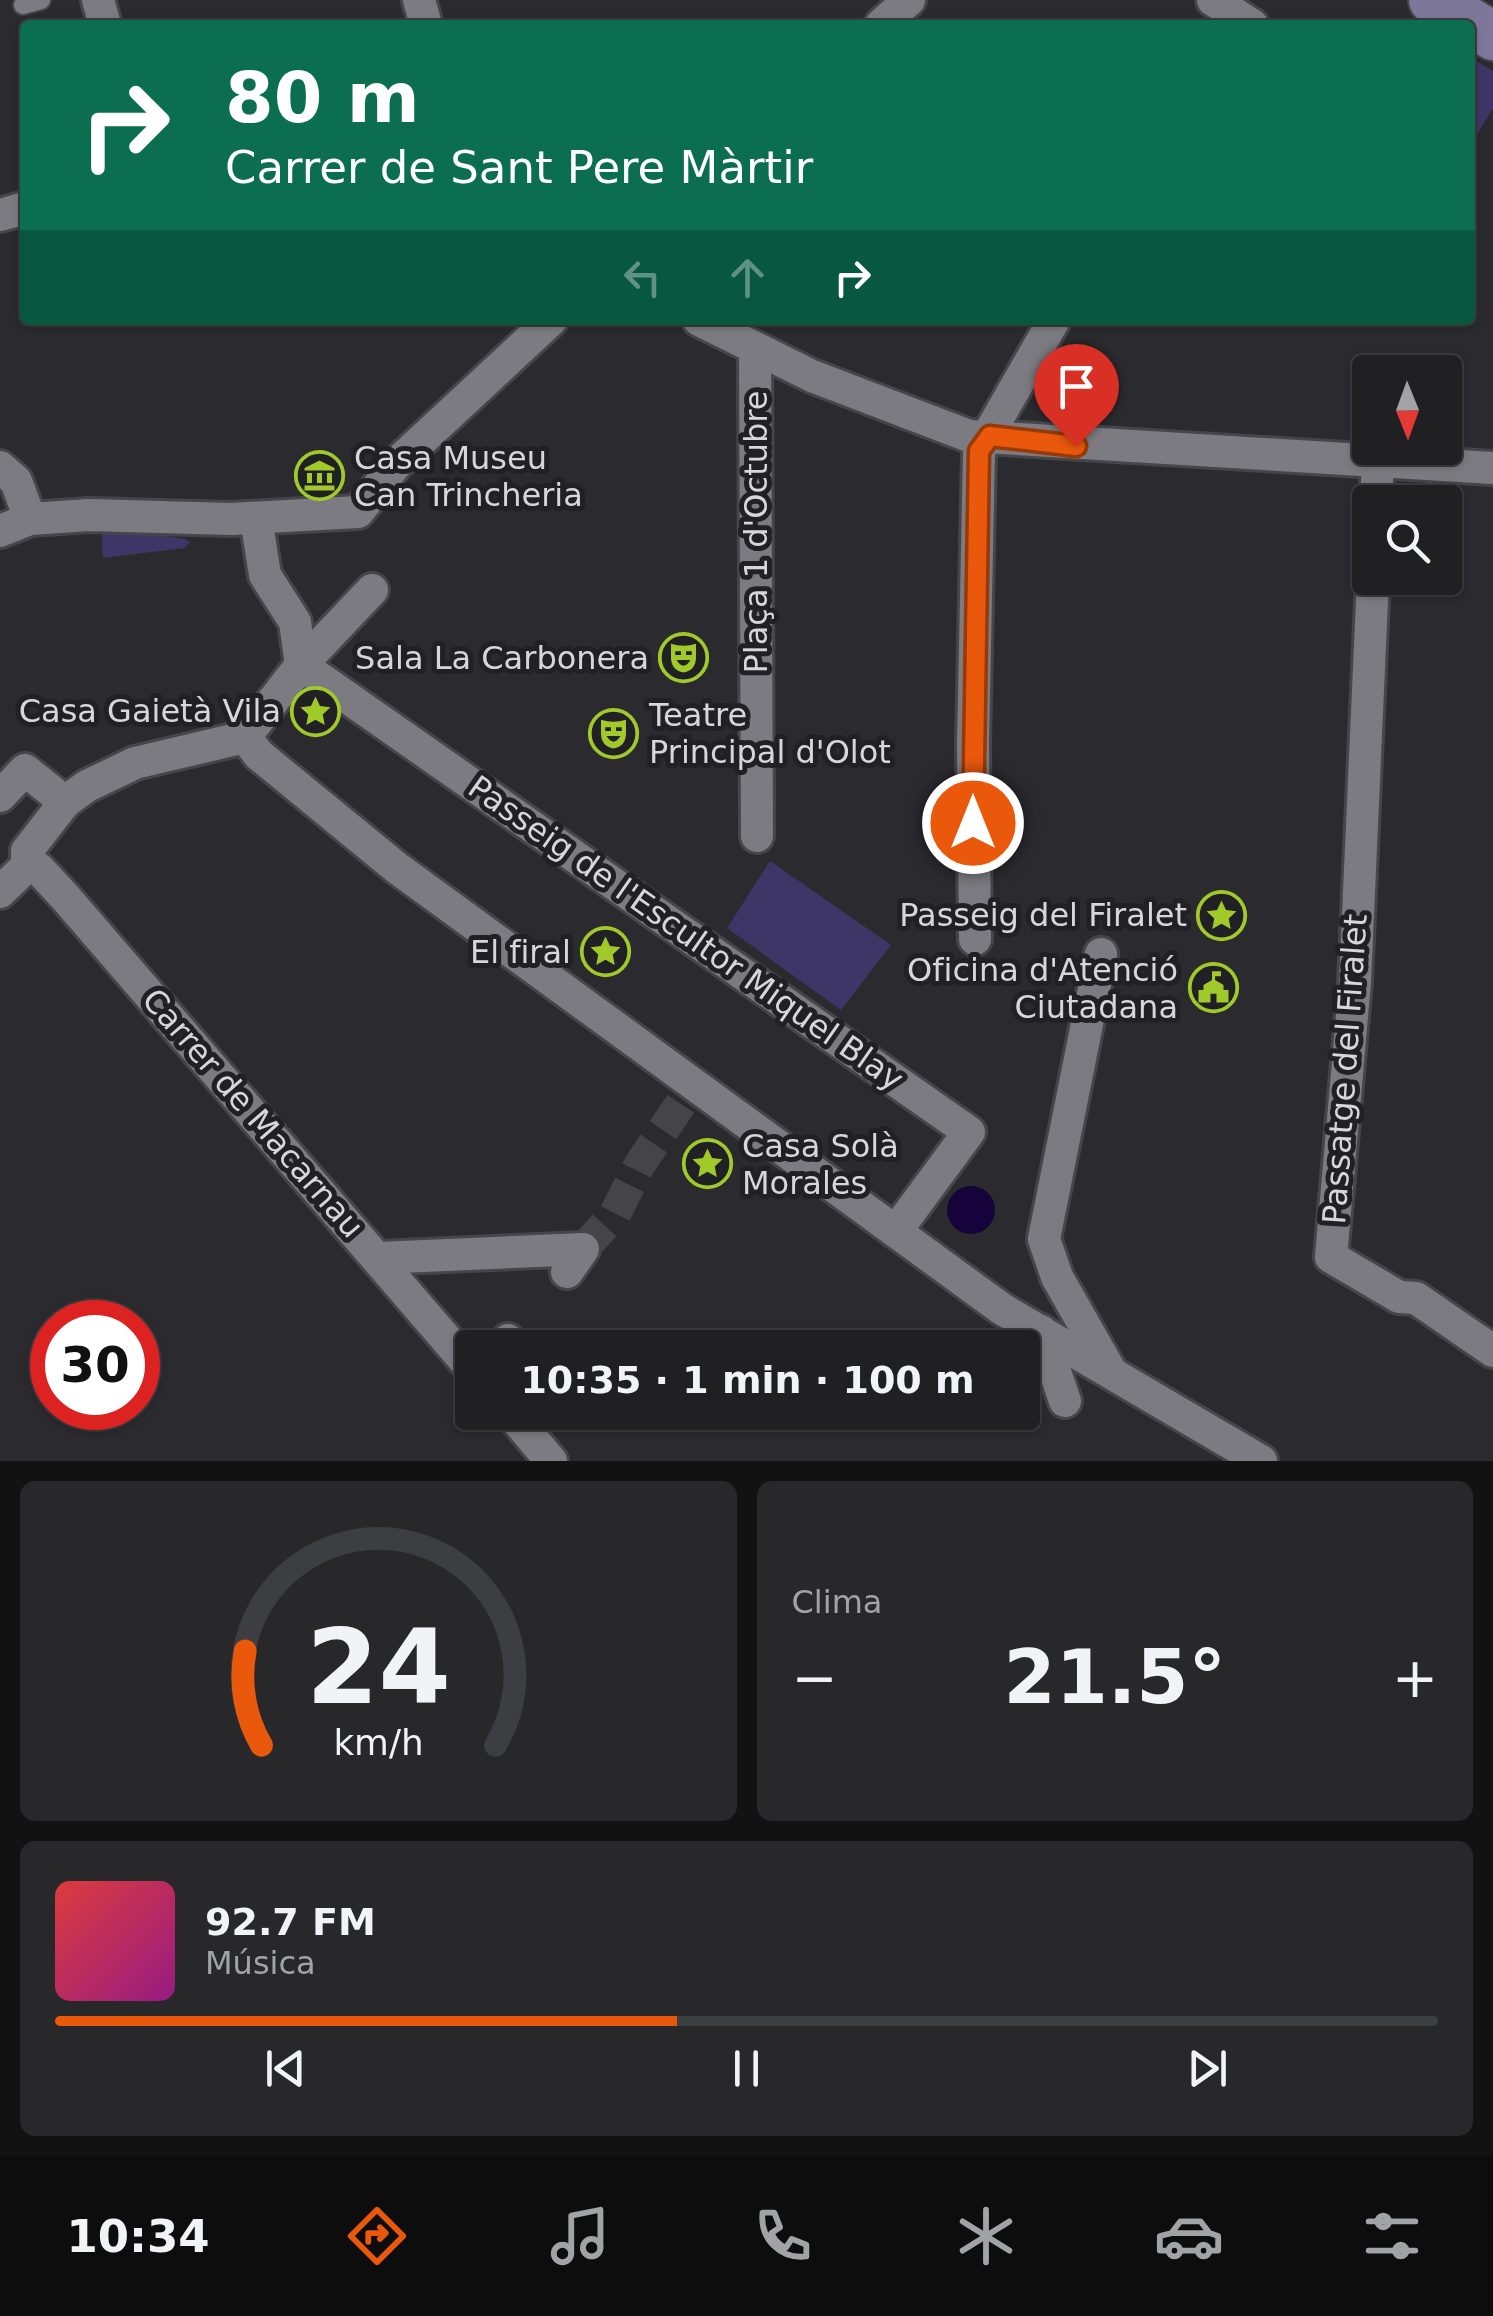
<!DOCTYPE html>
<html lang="es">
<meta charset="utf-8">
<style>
body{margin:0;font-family:"DejaVu Sans",sans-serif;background:#28282b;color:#f1f3f6;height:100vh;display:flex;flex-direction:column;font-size:38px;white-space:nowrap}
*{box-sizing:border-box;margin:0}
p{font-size:32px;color:#a2a3a6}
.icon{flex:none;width:55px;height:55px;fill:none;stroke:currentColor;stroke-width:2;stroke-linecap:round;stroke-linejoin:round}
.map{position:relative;height:1461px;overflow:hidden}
.drawer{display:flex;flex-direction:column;gap:20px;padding:20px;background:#121213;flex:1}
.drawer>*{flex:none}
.hud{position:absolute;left:20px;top:20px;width:1455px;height:305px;border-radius:10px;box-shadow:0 2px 8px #0004,0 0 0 2px #3d3e41;background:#0b6e4f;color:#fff;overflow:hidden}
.needle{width:65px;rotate:179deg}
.controls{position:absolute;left:1352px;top:355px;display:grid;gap:20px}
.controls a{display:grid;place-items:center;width:110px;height:110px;border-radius:10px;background:#202023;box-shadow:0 2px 8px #0004,0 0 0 2px #3d3e41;font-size:50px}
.speed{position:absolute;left:30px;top:1300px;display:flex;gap:20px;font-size:50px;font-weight:700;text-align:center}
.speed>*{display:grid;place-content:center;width:130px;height:130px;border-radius:50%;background:#202023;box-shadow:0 2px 8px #0004,0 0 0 2px #3d3e41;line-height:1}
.speed .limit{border:15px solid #d22;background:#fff;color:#111}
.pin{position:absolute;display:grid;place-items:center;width:85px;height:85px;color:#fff;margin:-102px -42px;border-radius:50% 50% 50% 0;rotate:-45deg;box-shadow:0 0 10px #0007}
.pin .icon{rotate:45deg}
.me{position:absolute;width:110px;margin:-55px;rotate:0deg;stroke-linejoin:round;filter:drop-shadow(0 0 8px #0008)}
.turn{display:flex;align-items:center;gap:35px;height:210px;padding:0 40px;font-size:45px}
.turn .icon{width:130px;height:130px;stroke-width:2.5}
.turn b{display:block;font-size:70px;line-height:85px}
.lanes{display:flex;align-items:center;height:95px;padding:0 40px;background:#0003;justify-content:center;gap:50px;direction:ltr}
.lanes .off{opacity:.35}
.big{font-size:75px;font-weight:700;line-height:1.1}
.drawer .card{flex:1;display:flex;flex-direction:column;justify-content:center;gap:15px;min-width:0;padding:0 35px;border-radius:15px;background:#28282b}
.drawer .dial{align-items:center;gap:0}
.dial svg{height:260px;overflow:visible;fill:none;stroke:#3d3e41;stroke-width:7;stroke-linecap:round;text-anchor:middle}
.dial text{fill:#f1f3f6;stroke:none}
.song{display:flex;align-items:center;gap:30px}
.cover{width:120px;height:120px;border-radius:15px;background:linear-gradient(135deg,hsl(0 70% 55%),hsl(310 70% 35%))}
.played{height:10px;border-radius:5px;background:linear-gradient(90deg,#ea580c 45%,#3d3e41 45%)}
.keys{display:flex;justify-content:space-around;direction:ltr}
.heat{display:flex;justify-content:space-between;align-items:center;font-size:55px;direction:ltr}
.drawer .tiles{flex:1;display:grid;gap:20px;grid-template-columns:1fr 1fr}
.card:last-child{grid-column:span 2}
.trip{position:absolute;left:455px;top:1330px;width:585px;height:100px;border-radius:10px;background:#202023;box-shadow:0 2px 8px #0004,0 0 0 2px #3d3e41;font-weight:700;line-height:100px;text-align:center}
.tabs{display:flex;height:160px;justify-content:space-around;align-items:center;background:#0d0d0e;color:#a2a3a6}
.tabs .icon{width:70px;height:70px}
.tabs .selected{color:#ea580c}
.tabs b{font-size:45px;color:#f1f3f6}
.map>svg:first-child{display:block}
.green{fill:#3e3666}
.water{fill:#16033b}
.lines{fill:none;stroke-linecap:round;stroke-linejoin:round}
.street-tunnel{stroke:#444449;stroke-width:32;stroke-dasharray:32 16;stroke-linecap:butt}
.lane-casing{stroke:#46454a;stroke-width:22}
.street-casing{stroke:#46454a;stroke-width:38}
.secondary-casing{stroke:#46454a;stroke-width:52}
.lane{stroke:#7b7b81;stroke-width:18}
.street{stroke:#7b7b81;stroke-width:32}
.secondary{stroke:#7d7899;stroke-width:48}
.route-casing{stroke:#983908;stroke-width:25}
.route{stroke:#ea580c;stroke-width:18}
.labels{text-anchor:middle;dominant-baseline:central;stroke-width:10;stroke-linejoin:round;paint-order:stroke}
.poi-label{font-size:32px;fill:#d7d6da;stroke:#202025;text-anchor:end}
.street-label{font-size:32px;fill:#d7d6da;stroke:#202025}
</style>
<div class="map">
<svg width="1493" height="1461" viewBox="0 0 1493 1461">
<rect width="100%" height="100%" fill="#2a2a2f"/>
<g class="green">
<path d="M 1470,57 L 1493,71 L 1493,108 L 1470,146 Z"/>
<path d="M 101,526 L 185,539 L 190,542 L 185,548 L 103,558 Z"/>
<path d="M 770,861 L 891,945 L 841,1010 L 727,928 Z"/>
</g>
<circle class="water" cx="971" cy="1210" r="24"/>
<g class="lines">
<path class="street-tunnel" d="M 583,1249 L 615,1214 L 640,1164 L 695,1083"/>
<defs>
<path id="lane" d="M 23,5 L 41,0"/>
<g id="street">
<path d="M 98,0 L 105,25"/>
<path d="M 419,0 L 426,25"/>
<path d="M 1213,0 L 1252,25"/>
<path d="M 881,25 L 909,0"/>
<path d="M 0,215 L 25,208"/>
<path d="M 699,320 L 812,376 L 969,436 L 1493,468"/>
<path d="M 755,348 L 757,836"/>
<path d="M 0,467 L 16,481 L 30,519"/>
<path d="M 1376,502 L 1378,463"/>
<path d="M 256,518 L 265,575 L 295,622 L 301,665"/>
<path d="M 0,531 L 30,519 L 89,515 L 231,519 L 358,512 L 396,464 L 551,320"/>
<path d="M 1373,578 L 1355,982 L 1331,1257 L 1399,1297 L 1416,1298 L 1493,1351"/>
<path d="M 301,665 L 969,1132 L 896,1231"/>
<path d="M 245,737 L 259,755 L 397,868 L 1002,1309 L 1261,1461"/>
<path d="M 0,796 L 25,770 L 65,802"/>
<path d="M 27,866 L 38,868 L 65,897 L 472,1369"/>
<path d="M 27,866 L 27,851 L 65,802 L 87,786 L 135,763 L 245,737 L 301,665 L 372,590"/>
<path d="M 0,892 L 27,866"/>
<path d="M 975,939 L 973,744 L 979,451 L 1054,320"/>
<path d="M 1101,954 L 1044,1239 L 1057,1277 L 1111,1372"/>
<path d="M 378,1258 L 583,1249 L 567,1272"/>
<path d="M 1041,1331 L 1065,1401"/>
<path d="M 500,1348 L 508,1340"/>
<path d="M 510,1412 L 551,1461"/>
</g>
<path id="secondary" d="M 1433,0 L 1493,36"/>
</defs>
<use href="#lane" class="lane-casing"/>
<use href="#street" class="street-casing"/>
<use href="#secondary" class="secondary-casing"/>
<use href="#lane" class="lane"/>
<use href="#street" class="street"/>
<use href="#secondary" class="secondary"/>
</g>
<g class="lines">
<defs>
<path id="route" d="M 973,823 L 979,451 L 990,436 L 1076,446"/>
</defs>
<use href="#route" class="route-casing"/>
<use href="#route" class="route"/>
</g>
<defs>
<symbol id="museum-ring" viewBox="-11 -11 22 22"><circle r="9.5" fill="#202025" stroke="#a1c929" stroke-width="1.5"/><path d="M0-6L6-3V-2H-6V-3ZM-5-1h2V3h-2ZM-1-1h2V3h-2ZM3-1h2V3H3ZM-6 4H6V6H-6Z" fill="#a1c929"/></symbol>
<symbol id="theatre-ring" viewBox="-11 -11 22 22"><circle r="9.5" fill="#202025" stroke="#a1c929" stroke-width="1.5"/><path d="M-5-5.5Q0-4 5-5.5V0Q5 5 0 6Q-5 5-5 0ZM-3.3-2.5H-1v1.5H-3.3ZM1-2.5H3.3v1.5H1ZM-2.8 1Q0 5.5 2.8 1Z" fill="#a1c929"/></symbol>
<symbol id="sight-ring" viewBox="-11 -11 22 22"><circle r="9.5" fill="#202025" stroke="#a1c929" stroke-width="1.5"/><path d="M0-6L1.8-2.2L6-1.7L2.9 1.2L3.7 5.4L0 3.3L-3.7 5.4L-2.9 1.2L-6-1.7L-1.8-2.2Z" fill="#a1c929"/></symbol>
<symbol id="civic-ring" viewBox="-11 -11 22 22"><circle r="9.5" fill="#202025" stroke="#a1c929" stroke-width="1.5"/><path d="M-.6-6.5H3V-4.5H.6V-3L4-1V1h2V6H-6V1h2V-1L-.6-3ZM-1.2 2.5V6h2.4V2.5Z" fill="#a1c929"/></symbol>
</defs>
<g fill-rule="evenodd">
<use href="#museum-ring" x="292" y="448" width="55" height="55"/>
<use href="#theatre-ring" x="656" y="630" width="55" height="55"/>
<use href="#sight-ring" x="288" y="684" width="55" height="55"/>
<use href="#theatre-ring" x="586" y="706" width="55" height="55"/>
<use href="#sight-ring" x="1194" y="888" width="55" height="55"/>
<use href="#sight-ring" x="578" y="924" width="55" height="55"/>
<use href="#civic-ring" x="1186" y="960" width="55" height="55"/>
<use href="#sight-ring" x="680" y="1136" width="55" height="55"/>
</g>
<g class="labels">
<g class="poi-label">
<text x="354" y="458" text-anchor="start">Casa Museu<tspan x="354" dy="37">Can Trincheria</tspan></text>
<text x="649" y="658">Sala La Carbonera</text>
<text x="281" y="711">Casa Gaietà Vila</text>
<text x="649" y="715" text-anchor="start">Teatre<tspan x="649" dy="37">Principal d'Olot</tspan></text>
<text x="1187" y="915">Passeig del Firalet</text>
<text x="571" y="952">El firal</text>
<text x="1178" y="970">Oficina d'Atenció<tspan x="1178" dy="37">Ciutadana</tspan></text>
<text x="742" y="1146" text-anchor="start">Casa Solà<tspan x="742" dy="37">Morales</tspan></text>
</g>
<g class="street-label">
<text transform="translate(756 532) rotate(-90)">Plaça 1 d'Octubre</text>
<text transform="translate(686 933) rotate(35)">Passeig de l'Escultor Miquel Blay</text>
<text transform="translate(1345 1069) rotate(-86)">Passatge del Firalet</text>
<text transform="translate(253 1113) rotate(49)">Carrer de Macarnau</text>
</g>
</g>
</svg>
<div class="controls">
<a><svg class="needle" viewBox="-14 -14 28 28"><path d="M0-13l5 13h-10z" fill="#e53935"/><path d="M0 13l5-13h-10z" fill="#a2a3a6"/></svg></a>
<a><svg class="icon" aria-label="search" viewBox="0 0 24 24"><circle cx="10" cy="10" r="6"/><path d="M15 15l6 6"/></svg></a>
</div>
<div class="speed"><div class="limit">30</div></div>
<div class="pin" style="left:1076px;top:446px;background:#d93025"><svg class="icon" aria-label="arrive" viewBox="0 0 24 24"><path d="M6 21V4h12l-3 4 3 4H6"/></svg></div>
<svg class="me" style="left:973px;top:823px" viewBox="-20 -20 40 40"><circle r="17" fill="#ea580c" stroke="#fff" stroke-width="3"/><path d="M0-11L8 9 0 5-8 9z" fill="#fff"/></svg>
<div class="trip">10:35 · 1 min · 100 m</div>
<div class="hud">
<div class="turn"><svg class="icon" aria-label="right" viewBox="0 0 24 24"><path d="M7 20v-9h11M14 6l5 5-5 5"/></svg><div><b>80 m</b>Carrer de Sant Pere Màrtir</div></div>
<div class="lanes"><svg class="icon off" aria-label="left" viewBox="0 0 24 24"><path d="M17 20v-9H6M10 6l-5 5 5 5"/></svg><svg class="icon off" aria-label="ahead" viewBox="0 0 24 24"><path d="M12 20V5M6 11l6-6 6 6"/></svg><svg class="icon" aria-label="right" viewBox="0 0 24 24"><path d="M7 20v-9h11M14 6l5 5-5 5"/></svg></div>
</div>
</div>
<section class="drawer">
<div class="tiles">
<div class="card dial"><svg viewBox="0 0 100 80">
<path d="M14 69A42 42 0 1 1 86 69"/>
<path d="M14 69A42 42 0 0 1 9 40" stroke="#ea580c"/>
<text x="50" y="56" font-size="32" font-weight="700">24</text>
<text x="50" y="72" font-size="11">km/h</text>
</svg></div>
<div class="card"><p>Clima</p>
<div class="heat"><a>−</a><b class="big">21.5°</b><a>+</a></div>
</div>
<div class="card">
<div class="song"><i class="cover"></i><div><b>92.7 FM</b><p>Música</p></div></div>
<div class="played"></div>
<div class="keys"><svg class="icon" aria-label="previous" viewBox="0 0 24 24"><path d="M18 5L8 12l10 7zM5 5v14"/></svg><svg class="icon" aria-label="pause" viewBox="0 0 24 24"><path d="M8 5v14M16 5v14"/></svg><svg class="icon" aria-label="next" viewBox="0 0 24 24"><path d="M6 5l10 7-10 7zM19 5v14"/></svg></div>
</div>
</div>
</section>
<nav class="tabs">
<b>10:34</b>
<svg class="icon selected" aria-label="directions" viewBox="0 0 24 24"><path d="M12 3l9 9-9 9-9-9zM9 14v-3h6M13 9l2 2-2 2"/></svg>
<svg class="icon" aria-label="music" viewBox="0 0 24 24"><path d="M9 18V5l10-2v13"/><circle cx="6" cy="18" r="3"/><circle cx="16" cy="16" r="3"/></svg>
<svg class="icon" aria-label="phone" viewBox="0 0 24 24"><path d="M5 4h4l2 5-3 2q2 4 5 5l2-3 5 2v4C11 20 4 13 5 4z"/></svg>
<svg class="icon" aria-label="climate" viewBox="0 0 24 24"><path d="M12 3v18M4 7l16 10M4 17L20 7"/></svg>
<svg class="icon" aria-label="car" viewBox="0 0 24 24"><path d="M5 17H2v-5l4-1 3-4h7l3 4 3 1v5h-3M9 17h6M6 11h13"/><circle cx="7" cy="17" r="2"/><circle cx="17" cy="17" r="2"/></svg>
<svg class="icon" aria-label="filters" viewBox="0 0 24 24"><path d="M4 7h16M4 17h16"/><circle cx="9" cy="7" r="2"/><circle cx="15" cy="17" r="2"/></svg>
</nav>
